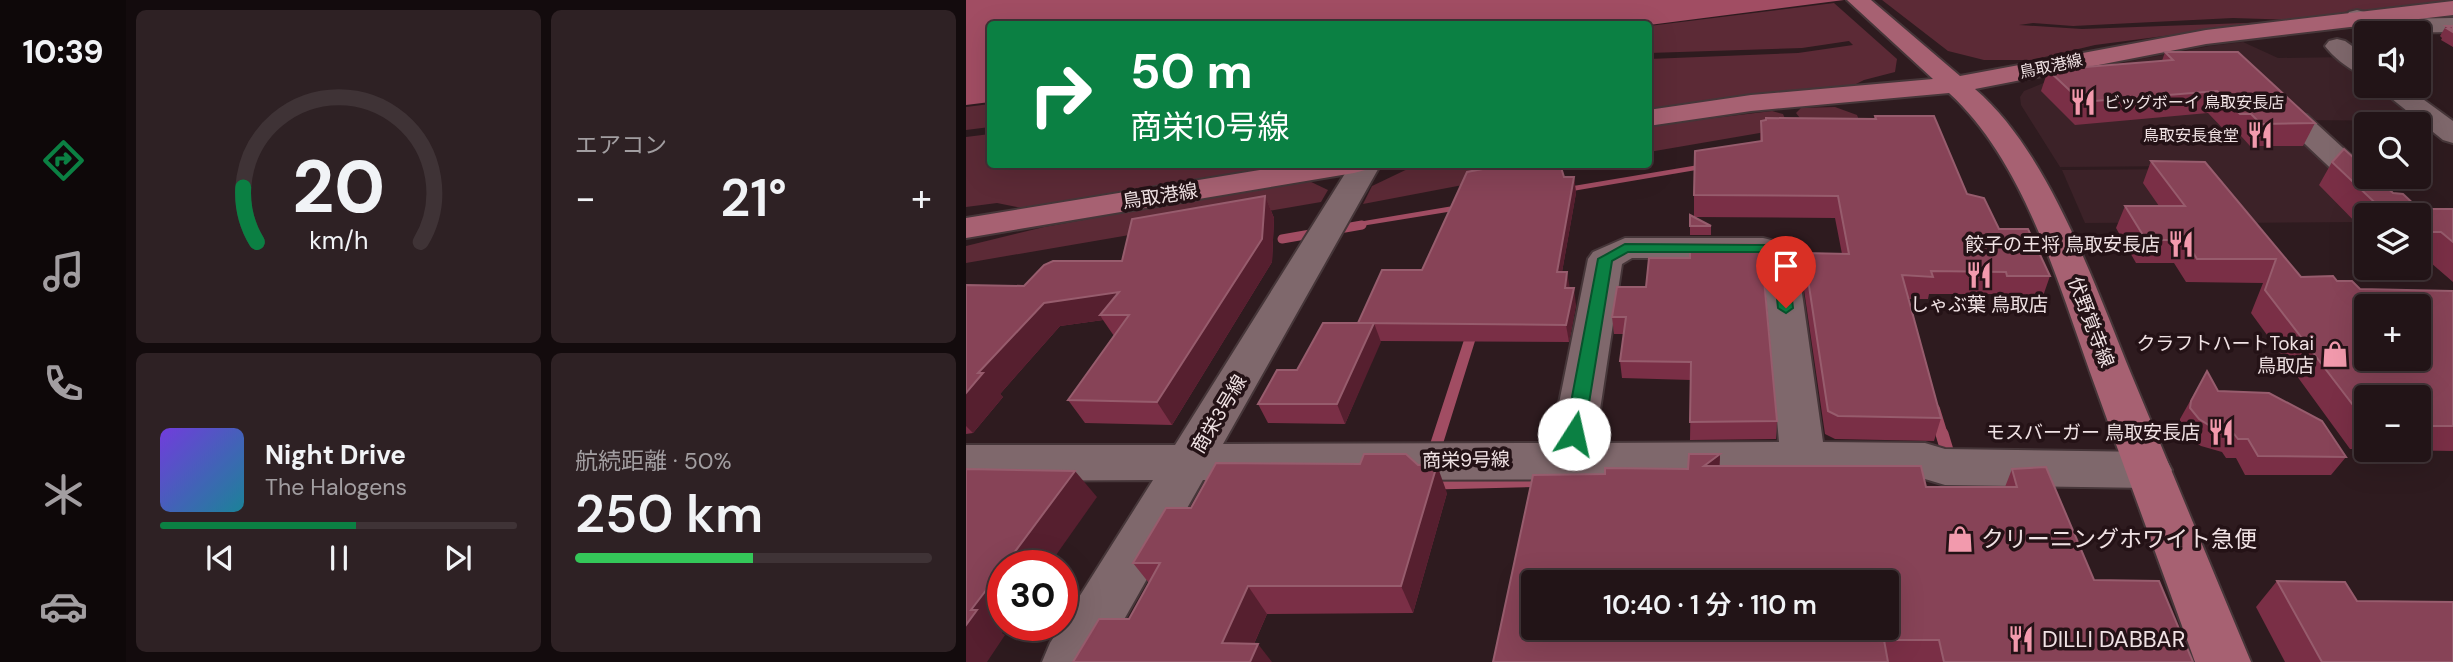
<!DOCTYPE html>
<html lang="ja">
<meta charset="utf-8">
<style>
body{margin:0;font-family:"DM Sans","Noto Sans JP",sans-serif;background:#2e2124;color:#f1f3f6;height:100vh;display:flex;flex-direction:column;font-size:26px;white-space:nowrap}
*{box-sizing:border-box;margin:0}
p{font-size:23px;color:#a29ea1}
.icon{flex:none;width:38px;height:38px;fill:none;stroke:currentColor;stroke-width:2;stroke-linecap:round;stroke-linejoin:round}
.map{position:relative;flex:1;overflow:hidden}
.panel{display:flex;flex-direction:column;gap:10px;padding:10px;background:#130b0d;width:840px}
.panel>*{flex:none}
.hud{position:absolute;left:21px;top:21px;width:665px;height:147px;border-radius:7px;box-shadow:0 7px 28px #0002,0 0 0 2px #3f3336;background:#0b8043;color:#fff;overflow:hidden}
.fabs{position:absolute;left:1388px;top:21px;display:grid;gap:14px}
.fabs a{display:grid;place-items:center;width:77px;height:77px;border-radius:7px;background:#221417;box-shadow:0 7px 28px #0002,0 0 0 2px #3f3336;font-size:35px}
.speed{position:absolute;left:21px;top:550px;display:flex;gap:14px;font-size:35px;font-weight:700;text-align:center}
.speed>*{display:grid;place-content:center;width:91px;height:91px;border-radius:50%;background:#221417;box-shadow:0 7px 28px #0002,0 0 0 2px #3f3336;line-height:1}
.speed .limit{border:10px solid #d22;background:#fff;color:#111}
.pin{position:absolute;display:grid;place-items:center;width:60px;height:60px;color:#fff;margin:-72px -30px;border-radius:50% 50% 50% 0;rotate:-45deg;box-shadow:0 0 7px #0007}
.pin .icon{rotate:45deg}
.me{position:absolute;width:77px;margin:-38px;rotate:10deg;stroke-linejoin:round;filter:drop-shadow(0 0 5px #0008)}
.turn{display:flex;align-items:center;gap:24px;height:147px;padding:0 28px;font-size:32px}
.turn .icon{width:91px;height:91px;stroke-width:2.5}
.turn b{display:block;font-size:49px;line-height:60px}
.big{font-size:52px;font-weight:600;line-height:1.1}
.panel .widget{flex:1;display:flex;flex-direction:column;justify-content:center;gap:10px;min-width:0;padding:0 24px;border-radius:10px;background:#2e2124}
.panel .dial{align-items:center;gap:0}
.dial svg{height:182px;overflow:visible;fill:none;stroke:#3f3336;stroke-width:7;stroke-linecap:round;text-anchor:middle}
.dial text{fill:#f1f3f6;stroke:none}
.song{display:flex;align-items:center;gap:21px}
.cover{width:84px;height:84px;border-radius:10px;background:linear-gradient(135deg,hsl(260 70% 55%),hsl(190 70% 35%))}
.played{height:7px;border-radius:4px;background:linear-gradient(90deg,#0b8043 55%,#3f3336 55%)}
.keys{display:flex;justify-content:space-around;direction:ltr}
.heat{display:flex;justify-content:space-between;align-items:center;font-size:38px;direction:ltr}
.charge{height:10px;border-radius:5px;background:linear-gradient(90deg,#34c759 50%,#3f3336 0)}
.panel .tiles{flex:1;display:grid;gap:10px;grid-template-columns:repeat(2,1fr)}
.trip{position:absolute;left:555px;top:570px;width:378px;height:70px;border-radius:7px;background:#221417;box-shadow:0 7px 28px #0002,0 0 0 2px #3f3336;font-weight:600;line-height:70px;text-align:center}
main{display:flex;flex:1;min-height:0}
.dock{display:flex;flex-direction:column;width:126px;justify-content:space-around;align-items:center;background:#0e0809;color:#a29ea1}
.dock .icon{width:49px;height:49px}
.dock .selected{color:#0b8043}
.dock b{font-size:32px;color:#f1f3f6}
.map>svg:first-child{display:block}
.built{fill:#3c2228}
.green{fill:#5c2a36}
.water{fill:#a14d63}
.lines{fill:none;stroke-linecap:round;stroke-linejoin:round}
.stream-far2{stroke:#a14d63;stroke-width:9}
.stream-far1{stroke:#a14d63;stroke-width:10}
.stream{stroke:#a14d63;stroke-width:13}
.minor-casing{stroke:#463639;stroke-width:4}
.major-casing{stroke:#463639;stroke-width:4}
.minor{fill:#7f686c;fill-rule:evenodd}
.major{fill:#a76172;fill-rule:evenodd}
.wall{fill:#7a2f46}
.shaded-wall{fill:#561f2f}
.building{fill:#874357;stroke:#975c6d;stroke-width:2;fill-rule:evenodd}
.route{fill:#0b8043;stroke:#07532c;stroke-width:2}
.labels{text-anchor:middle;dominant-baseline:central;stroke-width:7;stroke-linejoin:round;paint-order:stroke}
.far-street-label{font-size:16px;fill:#f0e2e4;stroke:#241216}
.far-poi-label{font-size:16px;fill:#f0e2e4;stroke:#241216;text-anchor:start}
.street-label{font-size:19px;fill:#f0e2e4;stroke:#241216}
.poi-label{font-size:19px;fill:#f0e2e4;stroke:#241216;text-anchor:end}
.near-poi-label{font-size:23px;fill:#f0e2e4;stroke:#241216;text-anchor:start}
</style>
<main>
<nav class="dock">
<b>10:39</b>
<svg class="icon selected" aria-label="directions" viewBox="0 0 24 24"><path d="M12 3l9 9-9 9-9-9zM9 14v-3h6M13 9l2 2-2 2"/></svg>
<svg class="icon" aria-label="music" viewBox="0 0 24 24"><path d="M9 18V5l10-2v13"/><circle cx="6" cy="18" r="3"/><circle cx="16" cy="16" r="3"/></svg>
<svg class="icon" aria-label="phone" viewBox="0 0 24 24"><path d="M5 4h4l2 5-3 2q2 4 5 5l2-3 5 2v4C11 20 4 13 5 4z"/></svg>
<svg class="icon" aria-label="climate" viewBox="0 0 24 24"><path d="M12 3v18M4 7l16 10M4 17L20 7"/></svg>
<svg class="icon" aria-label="car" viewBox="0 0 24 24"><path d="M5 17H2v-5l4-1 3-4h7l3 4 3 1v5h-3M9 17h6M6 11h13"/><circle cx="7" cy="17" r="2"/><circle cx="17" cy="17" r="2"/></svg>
</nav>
<section class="panel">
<div class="tiles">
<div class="widget dial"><svg viewBox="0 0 100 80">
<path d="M14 69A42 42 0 1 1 86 69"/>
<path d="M14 69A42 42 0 0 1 8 45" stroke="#0b8043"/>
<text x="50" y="56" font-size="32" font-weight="700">20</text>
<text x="50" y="72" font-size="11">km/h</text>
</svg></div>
<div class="widget"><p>エアコン</p>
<div class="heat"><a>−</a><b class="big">21°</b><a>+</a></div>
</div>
<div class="widget">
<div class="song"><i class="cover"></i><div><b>Night Drive</b><p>The Halogens</p></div></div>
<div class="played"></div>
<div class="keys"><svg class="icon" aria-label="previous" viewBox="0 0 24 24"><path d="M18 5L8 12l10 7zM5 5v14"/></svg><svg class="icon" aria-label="pause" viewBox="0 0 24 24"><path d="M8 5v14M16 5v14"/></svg><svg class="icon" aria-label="next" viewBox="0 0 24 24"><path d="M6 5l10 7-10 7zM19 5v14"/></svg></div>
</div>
<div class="widget"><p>航続距離 · 50%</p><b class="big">250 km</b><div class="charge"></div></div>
</div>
</section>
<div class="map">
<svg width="1487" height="662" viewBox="0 0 1487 662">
<rect width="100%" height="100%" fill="#2e1b1f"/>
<g class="built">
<path d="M 1277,42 L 1312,58 L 1380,57 L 1400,73 L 1400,86 L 1418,86 L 1466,121 L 1324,120 L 1421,215 L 1400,215 L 1400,222 L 1269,223 L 1223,166 L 1094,167 L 1055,105 L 1054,97 L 1058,91 L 1080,82 L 1145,65 L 1244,46 Z"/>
<path d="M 1220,169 L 1261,222 L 1119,223 L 1096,170 Z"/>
</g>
<g class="green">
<path d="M 916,0 L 1487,0 L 1487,5 L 1332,20 L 1267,18 L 1107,26 L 1067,23 L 1053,25 L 1116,29 L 1306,22 L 1129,45 L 1066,60 L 1018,60 L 982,51 Z"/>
<path d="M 868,3 L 931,59 L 929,72 L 898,80 L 888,85 L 806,92 L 683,112 L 683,59 L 832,53 L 887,45 L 883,41 L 836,48 L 683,53 L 683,26 Z"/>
<path d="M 24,104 L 24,127 L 0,130 L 0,107 Z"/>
<path d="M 869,107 L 891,115 L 899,135 L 841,127 L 830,113 L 835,108 Z"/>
<path d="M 806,111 L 817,114 L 823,128 L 683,152 L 682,126 Z"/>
<path d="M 24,134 L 24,164 L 341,165 L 66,210 L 31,203 L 0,207 L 0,137 Z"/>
<path d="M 450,165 L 528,164 L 528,171 L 523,180 L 397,204 L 406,186 Z"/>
<path d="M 341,180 L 362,190 L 355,202 L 0,263 L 0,246 L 78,227 Z"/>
</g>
<g class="water">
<path d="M 0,0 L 878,0 L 683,25 L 24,24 L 24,102 L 0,105 Z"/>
<path d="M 792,155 L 795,159 L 553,200 L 466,479 L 892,479 L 449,490 L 543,202 L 383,228 L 386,223 Z"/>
</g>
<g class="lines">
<path class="stream-far2" d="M 316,239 L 396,225"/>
<path class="stream-far1" d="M 969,409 L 977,435"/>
<path class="stream" d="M 976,434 L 983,457"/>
<defs>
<g id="minor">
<path d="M 1391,10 L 1424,19 L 1487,18 L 1487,32 L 1423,33 L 1383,22 L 1380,17 L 1383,12 Z"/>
<path d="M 1371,39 L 1379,41 L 1400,56 L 1400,76 C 1386,72 1368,58 1359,46 L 1363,41 Z"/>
<path d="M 1410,86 L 1439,86 L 1487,121 L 1487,143 L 1477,140 Z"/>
<path d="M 1331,113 L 1341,115 L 1400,169 L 1400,177 L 1409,177 L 1448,215 L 1414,215 L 1321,127 L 1317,121 L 1321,115 Z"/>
<path d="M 385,164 L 415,164 L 257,444 L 585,443 L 622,259 L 627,252 L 659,238 L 797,238 C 811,241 823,246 831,258 L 857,442 L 959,443 L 979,449 L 1183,452 L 1199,457 L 1206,470 L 1199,483 L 1183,488 L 979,485 L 959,479 L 237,480 L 134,662 L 76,662 L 84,643 L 187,480 L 0,481 L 0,445 L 209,445 ZM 666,258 L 790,258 L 797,263 L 813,442 L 629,443 L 656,264 Z"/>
</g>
<g id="major">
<path d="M 881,0 L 905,0 L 994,76 L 1240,30 L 1487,1 L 1487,15 L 1240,44 L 1009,89 C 1083,152 1129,286 1166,376 C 1206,471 1245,567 1285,662 L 1229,662 C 1196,570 1162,478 1129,386 C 1094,290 1060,163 983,93 L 785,111 L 682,126 L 682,110 L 785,95 L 967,79 Z"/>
<path d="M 330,164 L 403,164 L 399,170 L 388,173 L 0,238 L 0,218 Z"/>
</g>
</defs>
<use href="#minor" class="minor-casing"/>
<use href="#major" class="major-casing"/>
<use href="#minor" class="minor"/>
<use href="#major" class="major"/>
</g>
<g class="wall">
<path d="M 1480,26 L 1487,26 L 1487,47 L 1475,40 L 1476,38 L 1474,36 Z"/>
<path d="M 1199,52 L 1349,123 L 1337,146 L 1284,146 L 1275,136 L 1264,136 L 1242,113 L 1109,125 L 1075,91 L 1082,70 L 1196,61 Z"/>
<path d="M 909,116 L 1001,194 L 1033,229 L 1084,276 L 1076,299 L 1035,298 L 1033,294 L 963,294 L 962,299 L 942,299 L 975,418 L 968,441 L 869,439 L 859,434 L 836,276 L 838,253 L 876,254 L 869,218 L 729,217 L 745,226 L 745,235 L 724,235 L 724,215 L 728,217 L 728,195 L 794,141 L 795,121 L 908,119 Z"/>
<path d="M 1185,161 L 1335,277 L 1371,281 L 1394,289 L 1487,291 L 1487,451 L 1427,450 L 1452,450 L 1452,397 L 1400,397 L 1400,449 L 1384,449 L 1285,313 L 1297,283 L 1220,282 L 1208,263 L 1170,263 L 1150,228 L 1159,206 L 1193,206 L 1177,183 Z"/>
<path d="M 1366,162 L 1427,193 L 1453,209 L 1487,209 L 1487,282 L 1457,256 L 1452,256 L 1452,215 L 1400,215 L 1400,233 L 1353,185 Z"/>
<path d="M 598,177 L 608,177 L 610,193 L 596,272 L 610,305 L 603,342 L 414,341 L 379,424 L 302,423 L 292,404 L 456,270 Z"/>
<path d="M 299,196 L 308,218 L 306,262 L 206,425 L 119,423 L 102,400 L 148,336 L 137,320 L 94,326 L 34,394 L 37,397 L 7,433 L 0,434 L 0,285 L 58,286 L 156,261 Z"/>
<path d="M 651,287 L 811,421 L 810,439 L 724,440 L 725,380 L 656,378 L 654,361 L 658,334 L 648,334 L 646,317 Z"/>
<path d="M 1241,371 L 1252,391 L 1380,457 L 1365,475 L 1279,475 L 1270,458 L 1260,458 L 1256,452 L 1235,446 L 1222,438 L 1214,427 L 1214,419 Z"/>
<path d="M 754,454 L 753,466 L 960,487 L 1039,487 L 1046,469 L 1128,580 L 1227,662 L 527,662 L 639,474 L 722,469 Z"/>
<path d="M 481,493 L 447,613 L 301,614 L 288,644 L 163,619 L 183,583 L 167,563 L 225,508 Z"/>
<path d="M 1311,581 L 1391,601 L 1487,662 L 1319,662 L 1290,607 Z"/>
</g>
<g class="shaded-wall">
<path d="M 608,177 L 610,193 L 593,289 L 591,272 Z"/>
<path d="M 299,196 L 308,218 L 306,262 L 206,425 L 191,402 Z"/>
<path d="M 601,272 L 604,289 L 599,288 Z"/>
<path d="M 608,288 L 610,305 L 603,342 L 600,325 Z"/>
<path d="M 153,292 L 163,315 L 134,315 L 137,320 L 94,326 L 34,394 L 37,397 L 7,433 L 0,426 L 0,393 L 12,373 L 78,303 Z"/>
<path d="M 408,323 L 415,342 L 379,424 L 371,404 Z"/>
<path d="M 754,454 L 753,482 L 738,466 Z"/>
<path d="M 471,465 L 481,493 L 447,613 L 435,586 Z"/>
<path d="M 109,471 L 131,497 L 83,565 L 39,565 Z"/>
<path d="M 37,568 L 37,625 L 41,625 L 36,633 L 39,635 L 21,662 L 0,662 L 0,625 L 5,610 Z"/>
<path d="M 282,586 L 301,614 L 280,662 L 256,643 Z"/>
<path d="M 292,644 L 306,662 L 284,662 Z"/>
</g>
<g class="building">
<path d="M 1480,26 L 1487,26 L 1487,32 L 1482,29 L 1485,29 Z"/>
<path d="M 1199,52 L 1272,52 L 1349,123 L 1295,124 L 1285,114 L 1274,114 L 1251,91 L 1116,102 L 1082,70 L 1207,60 Z"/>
<path d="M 909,116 L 968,116 L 1001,194 L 1018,198 L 1033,229 L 1062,229 L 1084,276 L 1041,276 L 1040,272 L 965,271 L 967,277 L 936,275 L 975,418 L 872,416 L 862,411 L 838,253 L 883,254 L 872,196 L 728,195 L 729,151 L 796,141 L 795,121 L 800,120 L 800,118 L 910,119 Z"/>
<path d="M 1378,149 L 1400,169 L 1400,177 L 1409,177 L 1427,193 L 1437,194 L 1453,209 L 1487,209 L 1487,242 L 1475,232 L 1452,232 L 1452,215 L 1422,215 L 1366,162 Z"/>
<path d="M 1185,161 L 1239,162 L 1335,277 L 1367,276 L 1371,281 L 1386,281 L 1394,289 L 1487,291 L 1487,426 L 1452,426 L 1452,397 L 1400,397 L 1400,422 L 1299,290 L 1310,259 L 1231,259 L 1219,240 L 1180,240 L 1159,206 L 1219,206 ZM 1400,306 L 1452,306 L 1452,359 L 1400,359 Z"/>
<path d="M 543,164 L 594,164 L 598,177 L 608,177 L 591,272 L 601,272 L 599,288 L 608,288 L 600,325 L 392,323 L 416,270 L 456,270 L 501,172 Z"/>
<path d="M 299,196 L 296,239 L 191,402 L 102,400 L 163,315 L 134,315 L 153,292 L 78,303 L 12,373 L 17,373 L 0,393 L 0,285 L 58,286 L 78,265 L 87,261 L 156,261 L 166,219 Z"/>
<path d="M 724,215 L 745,226 L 724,226 Z"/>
<path d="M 724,244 L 790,244 L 795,247 L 811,421 L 724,422 L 725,362 L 654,361 L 660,317 L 646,317 L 651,287 L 680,287 L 683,258 L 724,258 Z"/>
<path d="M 357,323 L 408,323 L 371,404 L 292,404 L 311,370 L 331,370 Z"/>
<path d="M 1241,371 L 1252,391 L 1303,393 L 1356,421 L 1380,457 L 1292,456 L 1282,439 L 1272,439 L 1268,434 L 1246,427 L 1233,419 L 1224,408 L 1225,401 Z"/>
<path d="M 398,454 L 440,454 L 452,465 L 471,465 L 435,586 L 282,586 L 256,643 L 292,644 L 284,662 L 107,662 L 133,619 L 163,619 L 194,563 L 167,563 L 200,508 L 225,508 L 250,463 L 394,464 Z"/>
<path d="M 723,454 L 754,454 L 738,466 L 955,466 L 960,487 L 1051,487 L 1046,469 L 1080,467 L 1128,580 L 1193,581 L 1227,662 L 978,662 L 973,640 L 918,640 L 922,662 L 527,662 L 567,475 L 639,474 L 639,468 L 722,469 ZM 567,583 L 920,583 L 920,628 L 567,628 Z"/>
<path d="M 0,469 L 109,471 L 39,565 L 37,565 L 37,568 L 5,610 L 11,610 L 0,625 Z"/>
<path d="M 1311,581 L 1379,582 L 1391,601 L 1487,602 L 1487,662 L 1356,662 Z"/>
</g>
<path class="route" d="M 659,244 L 802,245 L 821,258 L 827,308 L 820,313 L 812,308 L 807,260 L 794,252 L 662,252 L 646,261 L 618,434 L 615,439 L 602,439 L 599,434 L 632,259 Z"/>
<defs>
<symbol id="restaurant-bare" viewBox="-9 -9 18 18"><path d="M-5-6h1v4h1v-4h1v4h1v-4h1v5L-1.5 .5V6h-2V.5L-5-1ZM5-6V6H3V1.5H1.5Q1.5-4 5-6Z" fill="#f29aad" stroke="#241216" stroke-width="2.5" paint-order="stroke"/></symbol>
<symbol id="shop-bare" viewBox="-9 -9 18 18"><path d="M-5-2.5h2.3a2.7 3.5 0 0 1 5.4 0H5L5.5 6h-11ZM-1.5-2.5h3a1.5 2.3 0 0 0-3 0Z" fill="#f29aad" stroke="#241216" stroke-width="2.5" paint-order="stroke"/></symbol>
</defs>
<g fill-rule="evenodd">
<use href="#restaurant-bare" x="1098" y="83" width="38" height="38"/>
<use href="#restaurant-bare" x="1275" y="116" width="38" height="38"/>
<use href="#restaurant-bare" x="1196" y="225" width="38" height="38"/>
<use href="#restaurant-bare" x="994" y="256" width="38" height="38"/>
<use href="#shop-bare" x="1350" y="335" width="38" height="38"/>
<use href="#restaurant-bare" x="1236" y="413" width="38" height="38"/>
<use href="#shop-bare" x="975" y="520" width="38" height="38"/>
<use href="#restaurant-bare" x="1036" y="620" width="38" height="38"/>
</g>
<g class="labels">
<g class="far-street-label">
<text transform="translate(1085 66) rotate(-12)">鳥取港線</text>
</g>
<g class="far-poi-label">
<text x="1138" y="102">ビッグボーイ 鳥取安長店</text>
<text x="1273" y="135" text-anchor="end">鳥取安長食堂</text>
</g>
<g class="street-label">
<text transform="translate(194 196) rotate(-9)">鳥取港線</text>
<text transform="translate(1125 322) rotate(69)">伏野覚寺線</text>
<text transform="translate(253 414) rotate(-59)">商栄3号線</text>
<text transform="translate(500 460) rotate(-1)">商栄9号線</text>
</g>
<g class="poi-label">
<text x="1194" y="244">餃子の王将 鳥取安長店</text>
<text x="1013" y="304" text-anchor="middle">しゃぶ葉 鳥取店</text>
<text x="1348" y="343">クラフトハートTokai<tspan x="1348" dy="22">鳥取店</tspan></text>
<text x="1234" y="432">モスバーガー 鳥取安長店</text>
</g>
<g class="near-poi-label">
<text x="1015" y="539">クリーニングホワイト急便</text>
<text x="1076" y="639">DILLI DABBAR</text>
</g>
</g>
</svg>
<div class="fabs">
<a><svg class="icon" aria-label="sound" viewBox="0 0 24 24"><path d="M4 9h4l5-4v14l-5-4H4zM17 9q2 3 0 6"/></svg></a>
<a><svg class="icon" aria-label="search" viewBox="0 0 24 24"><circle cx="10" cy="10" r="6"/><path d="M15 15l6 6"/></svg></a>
<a><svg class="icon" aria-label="layers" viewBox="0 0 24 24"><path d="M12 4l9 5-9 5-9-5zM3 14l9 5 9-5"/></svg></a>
<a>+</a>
<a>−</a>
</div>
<div class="speed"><div class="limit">30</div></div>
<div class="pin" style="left:820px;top:308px;background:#d93025"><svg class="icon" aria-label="arrive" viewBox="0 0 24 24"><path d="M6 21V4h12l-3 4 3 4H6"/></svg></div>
<svg class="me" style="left:608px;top:434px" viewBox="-20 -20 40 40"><circle r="19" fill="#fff"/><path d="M0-13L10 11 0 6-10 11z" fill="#0b8043"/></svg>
<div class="trip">10:40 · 1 分 · 110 m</div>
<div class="hud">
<div class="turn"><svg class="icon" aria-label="right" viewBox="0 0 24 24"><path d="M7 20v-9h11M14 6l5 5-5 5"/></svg><div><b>50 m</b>商栄10号線</div></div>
</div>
</div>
</main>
